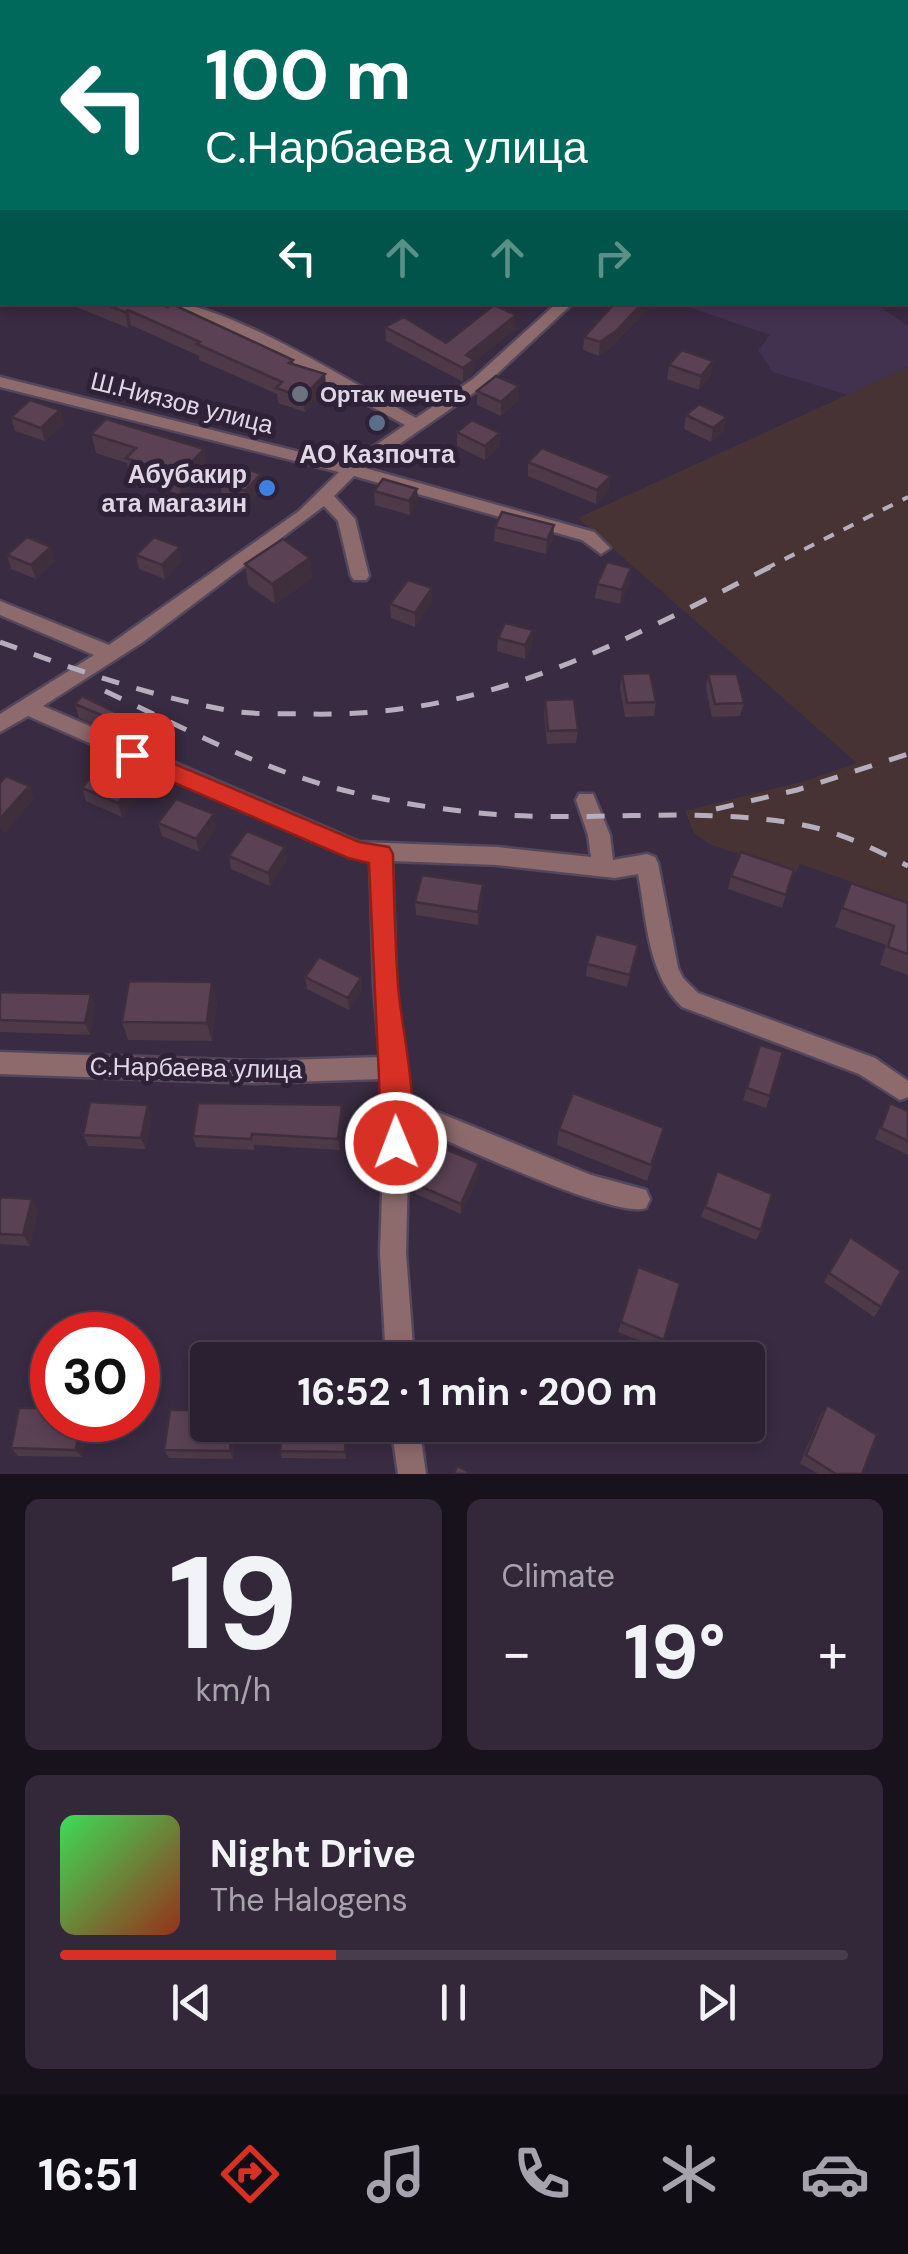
<!DOCTYPE html>
<meta charset="utf-8">
<style>
body{margin:0;font-family:"DM Sans",sans-serif;background:#33283a;color:#f1f3f6;height:100vh;display:flex;flex-direction:column;font-size:38px;white-space:nowrap}
*{box-sizing:border-box;margin:0}
p{font-size:32px;color:#a6a3ac}
.icon{flex:none;width:55px;height:55px;fill:none;stroke:currentColor;stroke-width:2;stroke-linecap:round;stroke-linejoin:round}
.map{position:relative;height:1474px;overflow:hidden}
.panel{display:flex;flex-direction:column;gap:25px;padding:25px;background:#18121c;flex:1}
.panel>*{flex:none}
.hud{position:absolute;left:0px;top:0px;width:910px;height:305px;box-shadow:0 5px 15px #0003,0 0 0 2px #473e4d;background:#00695c;color:#fff;overflow:hidden}
.speed{position:absolute;left:30px;top:1312px;display:flex;gap:20px;font-size:50px;font-weight:700;text-align:center}
.speed>*{display:grid;place-content:center;width:130px;height:130px;border-radius:50%;background:#2b2032;box-shadow:0 5px 15px #0003,0 0 0 2px #473e4d;line-height:1}
.speed .limit{border:15px solid #d22;background:#fff;color:#111}
.pin{position:absolute;display:grid;place-items:center;width:85px;height:85px;color:#fff;margin:-42px;border-radius:20px;box-shadow:0 5px 15px #0006}
.me{position:absolute;width:110px;margin:-55px;rotate:359deg;stroke-linejoin:round;filter:drop-shadow(0 0 8px #0008)}
.turn{display:flex;align-items:center;gap:35px;height:210px;padding:0 40px;font-size:45px}
.turn .icon{width:130px;height:130px;stroke-width:2.5}
.turn b{display:block;font-size:70px;line-height:85px}
.lanes{display:flex;align-items:center;height:95px;padding:0 40px;background:#0003;justify-content:center;gap:50px;direction:ltr}
.lanes .off{opacity:.35}
.big{font-size:75px;font-weight:700;line-height:1.1}
.panel .tile{flex:1;display:flex;flex-direction:column;justify-content:center;gap:15px;min-width:0;padding:0 35px;border-radius:15px;background:#33283a}
.panel .dial{align-items:center;gap:0}
.dial b{font-size:130px;line-height:1}
.song{display:flex;align-items:center;gap:30px}
.cover{width:120px;height:120px;border-radius:15px;background:linear-gradient(135deg,hsl(130 70% 55%),hsl(10 70% 35%))}
.played{height:10px;border-radius:5px;background:linear-gradient(90deg,#d93025 35%,#473e4d 35%)}
.keys{display:flex;justify-content:space-around;direction:ltr}
.heat{display:flex;justify-content:space-between;align-items:center;font-size:55px;direction:ltr}
.panel .tiles{flex:1;display:grid;gap:25px;grid-template-columns:1fr 1fr}
.tile:last-child{grid-column:span 2}
.trip{position:absolute;left:190px;top:1342px;width:575px;height:100px;border-radius:10px;background:#2b2032;box-shadow:0 5px 15px #0003,0 0 0 2px #473e4d;font-weight:700;line-height:100px;text-align:center}
.tab-bar{display:flex;height:160px;justify-content:space-around;align-items:center;background:#110d14;color:#a6a3ac}
.tab-bar .icon{width:70px;height:70px}
.tab-bar .current{color:#d93025}
.tab-bar b{font-size:45px;color:#f1f3f6}
.map>svg:first-child{display:block}
.industrial{fill:#483334}
.built{fill:#43324f}
.lines{fill:none;stroke-linecap:round;stroke-linejoin:round}
.street-casing{stroke:#54475c;stroke-width:5}
.street{fill:#8d6a6b;fill-rule:evenodd}
.rail-far1{stroke:#b6adbd;stroke-width:4;stroke-dasharray:11 11;stroke-linecap:butt}
.rail{stroke:#b6adbd;stroke-width:5;stroke-dasharray:18 18;stroke-linecap:butt}
.wall{fill:#4d3948}
.shaded-wall{fill:#3f2e3b}
.building{fill:#5a4254;stroke:#3f2e3b;stroke-width:2.5}
.route{fill:#d93025;stroke:#8d1f18;stroke-width:2.5}
.worship-dot{fill:#6b7280;stroke:#2f2137;stroke-width:4}
.service-dot{fill:#5c6f8a;stroke:#2f2137;stroke-width:4}
.shop-dot{fill:#3f7fe0;stroke:#2f2137;stroke-width:4}
.labels{text-anchor:middle;dominant-baseline:central;stroke-width:10;stroke-linejoin:round;paint-order:stroke}
.far-poi-label{font-size:22px;font-weight:bold;fill:#dfd7e5;stroke:#2f2137;text-anchor:start}
.street-label{font-size:25px;fill:#dfd7e5;stroke:#2f2137}
.poi-label{font-size:25px;font-weight:bold;fill:#dfd7e5;stroke:#2f2137}
</style>
<div class="map">
<svg width="908" height="1474" viewBox="0 0 908 1474">
<rect width="100%" height="100%" fill="#392b42"/>
<path class="industrial" d="M 908,367 L 908,914 L 851,893 L 852,882 L 800,864 L 795,873 L 709,844 L 694,833 L 685,811 L 805,781 L 857,763 L 578,518 Z"/>
<path class="built" d="M 677,303 L 874,303 L 908,326 L 908,367 L 848,395 L 773,372 L 758,350 L 770,335 Z"/>
<g class="lines">
<defs>
<g id="street">
<path d="M 646,0 L 659,0 L 661,2 L 648,2 Z"/>
<path d="M 164,302 C 226,302 357,386 416,418 L 473,379 L 558,302 L 574,302 L 485,385 L 365,468 L 594,532 L 610,548 L 601,554 L 582,540 L 354,476 L 334,496 L 355,519 L 369,576 L 366,580 L 354,580 L 351,576 L 338,521 L 324,506 L 143,642 L 43,706 L 359,842 L 497,847 L 591,857 L 588,835 L 576,800 L 579,794 L 593,794 L 610,835 L 613,860 L 647,854 L 655,857 L 658,863 L 678,968 L 683,978 L 698,993 L 875,1058 L 908,1081 L 908,1097 L 900,1100 L 859,1074 L 682,1007 C 647,974 647,919 638,874 L 615,878 L 497,865 L 392,861 L 396,985 L 408,1100 L 591,1175 L 646,1190 L 650,1199 L 646,1208 C 616,1220 447,1140 409,1124 L 406,1253 L 414,1360 L 386,1360 L 380,1253 L 385,1107 L 382,1079 L 256,1083 L 0,1074 L 0,1052 L 256,1061 L 380,1057 L 374,985 L 370,860 L 349,857 L 28,716 L 0,732 L 0,714 L 94,655 L 0,615 L 0,601 L 109,645 L 299,511 L 339,472 L 0,387 L 0,377 L 348,464 L 405,425 L 250,340 Z"/>
<path d="M 391,1425 L 419,1425 L 426,1474 L 398,1474 Z"/>
</g>
</defs>
<use href="#street" class="street-casing"/>
<use href="#street" class="street"/>
<path class="rail-far1" d="M 765,569 L 908,497"/>
<g class="rail">
<path d="M 0,642 C 76,670 152,697 232,711 C 256,715 283,713 307,714 C 486,718 616,645 770,567"/>
<path d="M 105,691 C 178,725 250,764 328,786 C 374,799 422,807 470,812 C 580,825 693,804 803,825 C 841,832 874,849 908,866"/>
<path d="M 716,809 L 797,790 L 908,754"/>
</g>
</g>
<g class="wall">
<path d="M 0,222 L 2,223 L 2,254 L 0,253 Z"/>
<path d="M 64,302 L 155,302 L 293,360 L 294,365 L 325,374 L 326,390 L 305,412 L 278,403 L 277,394 L 199,360 L 199,356 L 131,325 L 128,328 Z"/>
<path d="M 385,327 L 446,343 L 515,329 L 474,362 L 473,374 L 463,382 L 386,341 Z"/>
<path d="M 584,337 L 614,345 L 599,356 L 583,350 Z"/>
<path d="M 669,365 L 711,375 L 699,390 L 667,379 Z"/>
<path d="M 519,386 L 519,400 L 501,416 L 477,405 L 477,391 Z"/>
<path d="M 60,410 L 64,424 L 45,441 L 15,431 L 11,417 Z"/>
<path d="M 686,415 L 724,431 L 711,442 L 684,429 Z"/>
<path d="M 457,432 L 500,433 L 499,447 L 485,460 L 457,446 Z"/>
<path d="M 91,434 L 208,468 L 181,495 L 130,477 L 127,463 L 96,453 Z"/>
<path d="M 528,462 L 609,490 L 596,504 L 528,476 Z"/>
<path d="M 261,474 L 263,488 L 247,505 L 222,495 L 220,481 Z"/>
<path d="M 417,489 L 418,503 L 410,515 L 375,505 L 374,491 Z"/>
<path d="M 495,527 L 553,539 L 546,554 L 494,541 Z"/>
<path d="M 7,555 L 55,561 L 36,579 L 11,569 Z"/>
<path d="M 136,555 L 182,561 L 165,579 L 139,569 Z"/>
<path d="M 310,558 L 312,578 L 275,604 L 248,585 L 245,564 Z"/>
<path d="M 631,568 L 630,582 L 620,604 L 595,598 L 597,584 Z"/>
<path d="M 432,602 L 415,627 L 391,618 L 390,604 Z"/>
<path d="M 498,638 L 532,644 L 525,659 L 497,651 Z"/>
<path d="M 622,674 L 656,702 L 654,716 L 625,717 L 620,688 Z"/>
<path d="M 708,674 L 744,703 L 740,716 L 712,717 L 706,688 Z"/>
<path d="M 545,700 L 578,730 L 576,743 L 547,744 L 544,714 Z"/>
<path d="M 75,704 L 149,728 L 152,742 L 148,747 L 79,718 Z"/>
<path d="M 137,780 L 141,793 L 122,817 L 86,801 L 82,788 Z"/>
<path d="M 158,823 L 217,827 L 199,852 L 162,836 Z"/>
<path d="M 285,847 L 287,860 L 270,886 L 231,869 L 229,856 Z"/>
<path d="M 794,870 L 782,908 L 728,889 L 731,876 Z"/>
<path d="M 851,883 L 908,903 L 908,975 L 880,965 L 886,945 L 835,927 Z"/>
<path d="M 483,884 L 483,897 L 478,925 L 416,915 L 415,902 Z"/>
<path d="M 638,945 L 627,987 L 586,976 L 587,964 Z"/>
<path d="M 305,977 L 361,978 L 362,990 L 349,1010 L 307,989 Z"/>
<path d="M 0,992 L 91,994 L 95,1006 L 90,1035 L 0,1032 Z"/>
<path d="M 217,1000 L 212,1041 L 128,1040 L 122,1022 Z"/>
<path d="M 760,1045 L 770,1096 L 766,1108 L 743,1100 Z"/>
<path d="M 890,1103 L 908,1111 L 908,1155 L 875,1139 Z"/>
<path d="M 342,1105 L 343,1117 L 340,1150 L 254,1145 L 254,1150 L 196,1147 L 193,1136 Z"/>
<path d="M 152,1116 L 146,1149 L 88,1146 L 83,1135 Z"/>
<path d="M 559,1129 L 659,1145 L 647,1181 L 557,1145 Z"/>
<path d="M 479,1163 L 479,1174 L 461,1214 L 416,1194 L 415,1184 Z"/>
<path d="M 717,1171 L 761,1230 L 756,1240 L 701,1217 Z"/>
<path d="M 0,1197 L 32,1199 L 38,1210 L 30,1246 L 0,1244 Z"/>
<path d="M 638,1267 L 680,1283 L 661,1349 L 618,1332 Z"/>
<path d="M 829,1273 L 881,1307 L 874,1317 L 824,1282 Z"/>
<path d="M 827,1405 L 862,1474 L 818,1474 L 800,1463 L 821,1414 Z"/>
<path d="M 88,1420 L 82,1457 L 18,1456 L 11,1448 Z"/>
<path d="M 236,1425 L 233,1459 L 169,1458 L 164,1450 Z"/>
<path d="M 348,1425 L 346,1459 L 282,1458 L 280,1451 Z"/>
</g>
<g class="shaded-wall">
<path d="M 643,302 L 655,302 L 614,345 L 599,356 L 600,342 Z"/>
<path d="M 128,310 L 131,325 L 128,328 L 125,312 Z"/>
<path d="M 516,315 L 515,329 L 474,362 L 473,374 L 463,382 L 463,368 L 466,355 Z"/>
<path d="M 713,361 L 711,375 L 699,390 L 701,376 Z"/>
<path d="M 325,374 L 326,390 L 305,412 L 303,397 Z"/>
<path d="M 519,386 L 519,400 L 501,416 L 501,402 Z"/>
<path d="M 60,410 L 64,424 L 45,441 L 41,428 Z"/>
<path d="M 727,417 L 724,431 L 711,442 L 713,428 Z"/>
<path d="M 500,433 L 499,447 L 485,460 L 485,446 Z"/>
<path d="M 204,449 L 208,468 L 181,495 L 178,476 Z"/>
<path d="M 261,474 L 263,488 L 247,505 L 245,491 Z"/>
<path d="M 611,476 L 609,490 L 596,504 L 597,490 Z"/>
<path d="M 417,489 L 418,503 L 410,515 L 409,501 Z"/>
<path d="M 554,525 L 553,539 L 546,554 L 547,540 Z"/>
<path d="M 51,547 L 55,561 L 36,579 L 31,565 Z"/>
<path d="M 180,547 L 182,561 L 165,579 L 162,565 Z"/>
<path d="M 310,558 L 312,578 L 275,604 L 272,584 Z"/>
<path d="M 631,568 L 630,582 L 620,604 L 622,590 Z"/>
<path d="M 432,588 L 432,602 L 415,627 L 415,613 Z"/>
<path d="M 533,630 L 532,644 L 525,659 L 525,645 Z"/>
<path d="M 149,728 L 152,742 L 148,747 L 145,734 Z"/>
<path d="M 137,780 L 141,793 L 122,817 L 118,803 Z"/>
<path d="M 29,786 L 34,799 L 4,835 L 0,826 L 0,819 Z"/>
<path d="M 214,814 L 217,827 L 199,852 L 196,839 Z"/>
<path d="M 285,847 L 287,860 L 270,886 L 268,873 Z"/>
<path d="M 483,884 L 483,897 L 478,925 L 478,912 Z"/>
<path d="M 361,978 L 362,990 L 349,1010 L 348,998 Z"/>
<path d="M 212,982 L 217,1000 L 212,1041 L 207,1023 Z"/>
<path d="M 91,994 L 95,1006 L 90,1035 L 85,1023 Z"/>
<path d="M 148,1105 L 152,1116 L 146,1149 L 141,1138 Z"/>
<path d="M 342,1105 L 343,1117 L 340,1150 L 338,1139 Z"/>
<path d="M 479,1163 L 479,1174 L 461,1214 L 461,1204 Z"/>
<path d="M 32,1199 L 38,1210 L 30,1246 L 23,1235 Z"/>
<path d="M 81,1420 L 88,1420 L 82,1457 L 76,1450 Z"/>
<path d="M 232,1425 L 236,1425 L 233,1459 L 230,1451 Z"/>
<path d="M 346,1425 L 348,1425 L 346,1459 L 345,1452 Z"/>
</g>
<g class="building">
<path d="M 0,0 L 85,0 L 91,2 L 2,2 L 2,10 L 0,8 Z"/>
<path d="M 627,0 L 650,0 L 653,2 L 629,2 Z"/>
<path d="M 0,222 L 2,223 L 2,239 L 0,238 Z"/>
<path d="M 100,302 L 155,302 L 168,307 L 172,304 L 293,360 L 289,363 L 325,374 L 303,397 L 276,388 L 282,382 L 197,344 L 200,342 L 128,310 L 125,312 Z"/>
<path d="M 616,302 L 643,302 L 616,331 L 600,342 L 584,337 Z"/>
<path d="M 494,305 L 516,315 L 466,355 L 474,360 L 463,368 L 385,327 L 404,317 L 446,343 Z"/>
<path d="M 682,350 L 713,361 L 701,376 L 669,365 Z"/>
<path d="M 496,376 L 519,386 L 501,402 L 477,391 Z"/>
<path d="M 30,400 L 60,410 L 41,428 L 11,417 Z"/>
<path d="M 699,404 L 727,417 L 713,428 L 686,415 Z"/>
<path d="M 106,419 L 204,449 L 178,476 L 126,458 L 136,448 L 91,434 Z"/>
<path d="M 472,420 L 500,433 L 485,446 L 457,432 Z"/>
<path d="M 542,448 L 611,476 L 597,490 L 528,462 Z"/>
<path d="M 236,465 L 261,474 L 245,491 L 220,481 Z"/>
<path d="M 383,479 L 417,489 L 409,501 L 374,491 Z"/>
<path d="M 502,512 L 554,525 L 547,540 L 495,527 Z"/>
<path d="M 27,537 L 51,547 L 31,565 L 7,555 Z"/>
<path d="M 154,537 L 180,547 L 162,565 L 136,555 Z"/>
<path d="M 283,539 L 310,558 L 272,584 L 245,564 Z"/>
<path d="M 607,562 L 631,568 L 622,590 L 597,584 Z"/>
<path d="M 408,580 L 432,588 L 415,613 L 390,604 Z"/>
<path d="M 505,623 L 533,630 L 525,645 L 498,638 Z"/>
<path d="M 650,673 L 656,702 L 627,703 L 622,674 Z"/>
<path d="M 708,674 L 737,674 L 744,703 L 715,704 Z"/>
<path d="M 82,696 L 149,728 L 145,734 L 75,704 Z"/>
<path d="M 574,699 L 578,730 L 548,731 L 545,700 Z"/>
<path d="M 101,765 L 137,780 L 118,803 L 82,788 Z"/>
<path d="M 6,776 L 29,786 L 0,819 L 0,783 Z"/>
<path d="M 176,799 L 214,814 L 196,839 L 158,823 Z"/>
<path d="M 247,831 L 285,847 L 268,873 L 229,856 Z"/>
<path d="M 741,852 L 794,870 L 786,895 L 731,876 Z"/>
<path d="M 422,875 L 483,884 L 478,912 L 415,902 Z"/>
<path d="M 851,883 L 908,903 L 908,954 L 888,947 L 894,926 L 842,908 Z"/>
<path d="M 596,934 L 638,945 L 630,975 L 587,964 Z"/>
<path d="M 319,957 L 361,978 L 348,998 L 305,977 Z"/>
<path d="M 129,981 L 212,982 L 207,1023 L 122,1022 Z"/>
<path d="M 0,992 L 91,994 L 85,1023 L 0,1020 Z"/>
<path d="M 760,1045 L 783,1052 L 770,1096 L 747,1088 Z"/>
<path d="M 573,1093 L 664,1128 L 651,1165 L 559,1129 Z"/>
<path d="M 90,1102 L 148,1105 L 141,1138 L 83,1135 Z"/>
<path d="M 198,1103 L 342,1105 L 338,1139 L 252,1134 L 251,1139 L 193,1136 Z"/>
<path d="M 890,1103 L 908,1111 L 908,1141 L 881,1128 Z"/>
<path d="M 434,1144 L 479,1163 L 461,1204 L 415,1184 Z"/>
<path d="M 717,1171 L 772,1194 L 761,1230 L 705,1207 Z"/>
<path d="M 0,1197 L 32,1199 L 23,1235 L 0,1234 Z"/>
<path d="M 850,1237 L 901,1271 L 881,1307 L 829,1273 Z"/>
<path d="M 638,1267 L 680,1283 L 664,1340 L 621,1322 Z"/>
<path d="M 827,1405 L 877,1435 L 862,1474 L 836,1474 L 806,1455 Z"/>
<path d="M 19,1408 L 52,1408 L 52,1420 L 81,1420 L 76,1450 L 11,1448 Z"/>
<path d="M 170,1410 L 208,1410 L 208,1425 L 232,1425 L 230,1451 L 164,1450 Z"/>
<path d="M 282,1425 L 346,1425 L 345,1452 L 280,1451 Z"/>
<path d="M 457,1466 L 473,1474 L 454,1474 Z"/>
</g>
<path class="route" d="M 132,746 L 359,842 L 389,847 L 393,854 C 394,898 395,942 398,985 C 401,1030 423,1113 406,1153 L 396,1157 L 386,1153 L 382,1143 L 369,863 L 348,858 L 124,761 L 120,755 Z"/>
<circle class="worship-dot" cx="300" cy="394" r="10"/>
<circle class="service-dot" cx="377" cy="423" r="10"/>
<circle class="shop-dot" cx="267" cy="488" r="10"/>
<g class="labels">
<g class="far-poi-label">
<text x="320" y="394">Ортак мечеть</text>
</g>
<g class="street-label">
<text transform="translate(182 403) rotate(14)">Ш.Ниязов улица</text>
<text transform="translate(196 1068) rotate(1)">С.Нарбаева улица</text>
</g>
<g class="poi-label">
<text x="377" y="454">АО Казпочта</text>
<text x="247" y="474" text-anchor="end">Абубакир<tspan x="247" dy="29">ата магазин</tspan></text>
</g>
</g>
</svg>
<div class="speed"><div class="limit">30</div></div>
<div class="pin" style="left:132px;top:755px;background:#d93025"><svg class="icon" aria-label="arrive" viewBox="0 0 24 24"><path d="M6 21V4h12l-3 4 3 4H6"/></svg></div>
<svg class="me" style="left:396px;top:1143px" viewBox="-20 -20 40 40"><circle r="17" fill="#d93025" stroke="#fff" stroke-width="3"/><path d="M0-11L8 9 0 5-8 9z" fill="#fff"/></svg>
<div class="trip">16:52 · 1 min · 200 m</div>
<div class="hud">
<div class="turn"><svg class="icon" aria-label="left" viewBox="0 0 24 24"><path d="M17 20v-9H6M10 6l-5 5 5 5"/></svg><div><b>100 m</b>С.Нарбаева улица</div></div>
<div class="lanes"><svg class="icon" aria-label="left" viewBox="0 0 24 24"><path d="M17 20v-9H6M10 6l-5 5 5 5"/></svg><svg class="icon off" aria-label="ahead" viewBox="0 0 24 24"><path d="M12 20V5M6 11l6-6 6 6"/></svg><svg class="icon off" aria-label="ahead" viewBox="0 0 24 24"><path d="M12 20V5M6 11l6-6 6 6"/></svg><svg class="icon off" aria-label="right" viewBox="0 0 24 24"><path d="M7 20v-9h11M14 6l5 5-5 5"/></svg></div>
</div>
</div>
<section class="panel">
<div class="tiles">
<div class="tile dial"><b>19</b><p>km/h</p></div>
<div class="tile"><p>Climate</p>
<div class="heat"><a>−</a><b class="big">19°</b><a>+</a></div>
</div>
<div class="tile">
<div class="song"><i class="cover"></i><div><b>Night Drive</b><p>The Halogens</p></div></div>
<div class="played"></div>
<div class="keys"><svg class="icon" aria-label="previous" viewBox="0 0 24 24"><path d="M18 5L8 12l10 7zM5 5v14"/></svg><svg class="icon" aria-label="pause" viewBox="0 0 24 24"><path d="M8 5v14M16 5v14"/></svg><svg class="icon" aria-label="next" viewBox="0 0 24 24"><path d="M6 5l10 7-10 7zM19 5v14"/></svg></div>
</div>
</div>
</section>
<nav class="tab-bar">
<b>16:51</b>
<svg class="icon current" aria-label="directions" viewBox="0 0 24 24"><path d="M12 3l9 9-9 9-9-9zM9 14v-3h6M13 9l2 2-2 2"/></svg>
<svg class="icon" aria-label="music" viewBox="0 0 24 24"><path d="M9 18V5l10-2v13"/><circle cx="6" cy="18" r="3"/><circle cx="16" cy="16" r="3"/></svg>
<svg class="icon" aria-label="phone" viewBox="0 0 24 24"><path d="M5 4h4l2 5-3 2q2 4 5 5l2-3 5 2v4C11 20 4 13 5 4z"/></svg>
<svg class="icon" aria-label="climate" viewBox="0 0 24 24"><path d="M12 3v18M4 7l16 10M4 17L20 7"/></svg>
<svg class="icon" aria-label="car" viewBox="0 0 24 24"><path d="M5 17H2v-5l4-1 3-4h7l3 4 3 1v5h-3M9 17h6M6 11h13"/><circle cx="7" cy="17" r="2"/><circle cx="17" cy="17" r="2"/></svg>
</nav>
